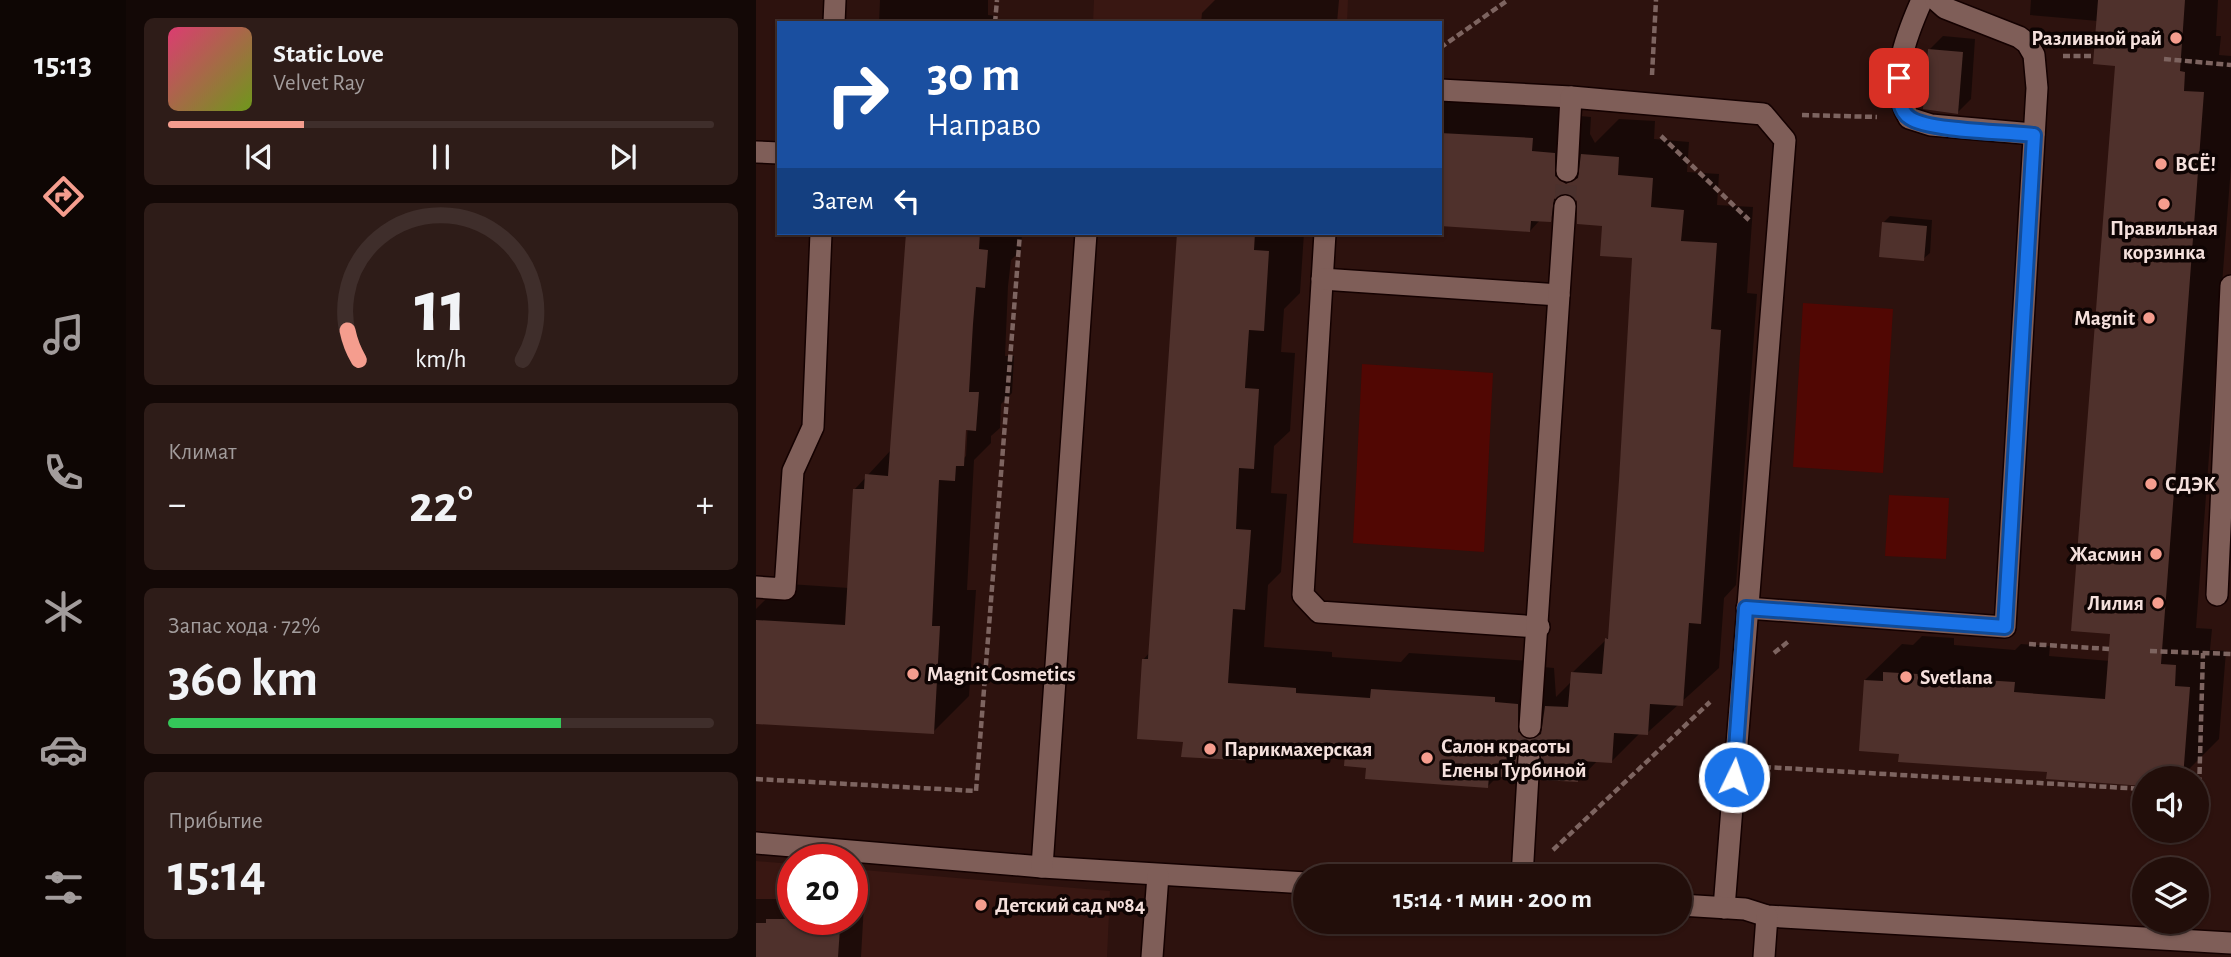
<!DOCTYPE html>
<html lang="ru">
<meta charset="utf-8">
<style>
body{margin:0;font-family:"Alegreya Sans",sans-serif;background:#2e1c18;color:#f1f3f6;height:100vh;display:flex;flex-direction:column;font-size:26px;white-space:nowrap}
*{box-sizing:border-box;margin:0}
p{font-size:23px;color:#a29c9c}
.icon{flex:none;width:38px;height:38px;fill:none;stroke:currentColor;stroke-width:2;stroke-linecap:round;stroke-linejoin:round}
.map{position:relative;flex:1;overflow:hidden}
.side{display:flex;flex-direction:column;gap:18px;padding:18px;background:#130806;width:630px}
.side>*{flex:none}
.hud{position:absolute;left:21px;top:21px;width:665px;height:214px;border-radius:0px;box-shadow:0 2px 5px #0004,0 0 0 2px #3f2e2b;background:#1a4fa0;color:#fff;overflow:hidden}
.tools{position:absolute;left:1376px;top:766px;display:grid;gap:14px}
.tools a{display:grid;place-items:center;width:77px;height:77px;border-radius:50%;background:#220e0a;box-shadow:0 2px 5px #0004,0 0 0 2px #3f2e2b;font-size:35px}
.speed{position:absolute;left:21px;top:844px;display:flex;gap:14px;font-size:35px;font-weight:700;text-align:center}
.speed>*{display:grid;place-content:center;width:91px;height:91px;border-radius:50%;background:#220e0a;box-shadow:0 2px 5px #0004,0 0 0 2px #3f2e2b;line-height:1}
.speed .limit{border:10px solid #d22;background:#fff;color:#111}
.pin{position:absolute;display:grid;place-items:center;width:60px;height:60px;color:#fff;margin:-30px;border-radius:14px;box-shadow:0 4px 10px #0006}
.me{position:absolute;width:77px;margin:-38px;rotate:4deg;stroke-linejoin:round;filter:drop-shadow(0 0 5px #0008)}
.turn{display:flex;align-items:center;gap:24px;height:147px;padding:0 35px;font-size:32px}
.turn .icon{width:91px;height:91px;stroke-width:2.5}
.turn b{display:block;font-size:49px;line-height:60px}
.then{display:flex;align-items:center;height:66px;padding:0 35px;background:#0003;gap:14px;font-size:26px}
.big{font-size:52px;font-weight:700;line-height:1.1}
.side .tile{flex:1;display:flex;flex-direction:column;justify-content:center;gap:10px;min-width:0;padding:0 24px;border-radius:10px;background:#2e1c18}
.side .dial{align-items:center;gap:0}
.dial svg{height:182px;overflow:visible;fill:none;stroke:#3f2e2b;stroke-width:7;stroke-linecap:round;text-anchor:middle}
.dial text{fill:#f1f3f6;stroke:none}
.song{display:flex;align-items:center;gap:21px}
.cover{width:84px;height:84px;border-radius:10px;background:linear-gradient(135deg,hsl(340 70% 55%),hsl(80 70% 35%))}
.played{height:7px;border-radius:4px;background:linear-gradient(90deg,#f59d8e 25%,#3f2e2b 25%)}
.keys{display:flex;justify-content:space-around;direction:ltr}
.heat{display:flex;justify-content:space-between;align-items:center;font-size:38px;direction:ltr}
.charge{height:10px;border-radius:5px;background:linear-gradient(90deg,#34c759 72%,#3f2e2b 0)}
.trip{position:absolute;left:537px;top:864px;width:399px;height:70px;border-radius:35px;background:#220e0a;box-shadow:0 2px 5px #0004,0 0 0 2px #3f2e2b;font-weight:700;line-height:70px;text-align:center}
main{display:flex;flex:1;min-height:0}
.tabs{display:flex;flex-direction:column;width:126px;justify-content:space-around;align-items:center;background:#0e0604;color:#a29c9c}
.tabs .icon{width:49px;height:49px}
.tabs .active{color:#f59d8e}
.tabs b{font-size:32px;color:#f1f3f6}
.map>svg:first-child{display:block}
.built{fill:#391712}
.green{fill:#510703}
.shadow{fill:#0007;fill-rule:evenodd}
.building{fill:#4f312c}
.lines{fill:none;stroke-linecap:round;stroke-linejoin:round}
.minor-tunnel{stroke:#4b312d;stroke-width:21;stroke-dasharray:21 10;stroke-linecap:butt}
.minor-casing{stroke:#140100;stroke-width:24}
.path{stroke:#7d6460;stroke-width:4.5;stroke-dasharray:7 3.5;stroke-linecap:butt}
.minor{stroke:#7f5e58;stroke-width:21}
.route-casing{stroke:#114b97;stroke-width:18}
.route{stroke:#1a73e8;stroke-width:12}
.poi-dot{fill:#f59d8e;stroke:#0e0403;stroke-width:2.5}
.labels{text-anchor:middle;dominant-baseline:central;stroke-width:7;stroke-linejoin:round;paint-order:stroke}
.poi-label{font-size:21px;font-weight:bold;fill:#f4e0dc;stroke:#0e0403;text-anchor:start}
</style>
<main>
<nav class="tabs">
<b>15:13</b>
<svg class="icon active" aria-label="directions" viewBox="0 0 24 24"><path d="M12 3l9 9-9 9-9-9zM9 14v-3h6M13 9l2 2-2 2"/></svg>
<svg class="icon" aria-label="music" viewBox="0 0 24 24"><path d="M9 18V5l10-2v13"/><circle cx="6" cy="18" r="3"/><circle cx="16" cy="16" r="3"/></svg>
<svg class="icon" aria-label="phone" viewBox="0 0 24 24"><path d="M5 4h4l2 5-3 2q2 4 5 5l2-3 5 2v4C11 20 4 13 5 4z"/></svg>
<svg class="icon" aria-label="climate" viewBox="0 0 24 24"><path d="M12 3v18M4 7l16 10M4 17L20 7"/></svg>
<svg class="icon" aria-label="car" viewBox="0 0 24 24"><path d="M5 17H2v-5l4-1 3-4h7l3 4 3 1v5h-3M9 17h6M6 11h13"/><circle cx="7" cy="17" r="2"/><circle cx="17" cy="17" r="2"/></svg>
<svg class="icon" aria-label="filters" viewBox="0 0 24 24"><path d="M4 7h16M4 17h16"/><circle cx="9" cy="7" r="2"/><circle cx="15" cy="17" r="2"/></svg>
</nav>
<section class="side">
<div class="tile">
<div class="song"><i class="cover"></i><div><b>Static Love</b><p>Velvet Ray</p></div></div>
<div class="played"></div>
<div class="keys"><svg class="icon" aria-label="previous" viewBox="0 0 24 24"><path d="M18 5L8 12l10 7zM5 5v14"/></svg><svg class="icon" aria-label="pause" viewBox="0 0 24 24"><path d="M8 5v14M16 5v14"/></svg><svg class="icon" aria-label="next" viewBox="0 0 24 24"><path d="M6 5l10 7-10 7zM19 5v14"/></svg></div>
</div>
<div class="tile dial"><svg viewBox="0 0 100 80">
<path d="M14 69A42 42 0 1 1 86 69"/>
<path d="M14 69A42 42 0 0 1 9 56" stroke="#f59d8e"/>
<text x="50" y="56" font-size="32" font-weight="700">11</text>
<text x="50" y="72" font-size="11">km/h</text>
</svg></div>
<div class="tile"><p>Климат</p>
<div class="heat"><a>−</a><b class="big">22°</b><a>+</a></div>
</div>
<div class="tile"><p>Запас хода · 72%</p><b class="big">360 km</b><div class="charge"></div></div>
<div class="tile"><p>Прибытие</p><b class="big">15:14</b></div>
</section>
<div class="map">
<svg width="1475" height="957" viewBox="0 0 1475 957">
<rect width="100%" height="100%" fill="#2d120e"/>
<g class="built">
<path d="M 338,0 L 592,0 L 591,23 L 337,23 Z"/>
<path d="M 0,861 L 37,864 L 37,919 L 96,919 L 96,869 L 354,891 L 351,957 L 0,957 Z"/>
</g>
<g class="green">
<path d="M 1047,303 L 1137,309 L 1127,473 L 1037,467 Z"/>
<path d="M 606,364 L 737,373 L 728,552 L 597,543 Z"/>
<path d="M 1133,495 L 1193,498 L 1190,559 L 1129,556 Z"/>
</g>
<g class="shadow">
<path d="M 124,0 L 232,0 L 232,15 L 240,16 L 239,23 L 123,23 Z"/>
<path d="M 459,0 L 583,0 L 581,23 L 445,23 L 446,13 Z"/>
<path d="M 1275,0 L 1462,0 L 1460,36 L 1465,36 L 1463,55 L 1475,56 L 1475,166 L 1440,628 L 1456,629 L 1454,650 L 1470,651 L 1463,739 L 1426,776 L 1406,775 L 1402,779 L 1388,779 L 1145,752 L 1109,680 L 1146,644 L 1157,645 L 1166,636 L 1198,638 L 1198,645 L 1259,650 L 1265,644 L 1294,646 L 1293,656 L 1354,661 L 1360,64 L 1342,21 L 1274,15 Z"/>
<path d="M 1187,36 L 1219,39 L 1215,99 L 1202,112 L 1173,50 Z"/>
<path d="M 693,95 L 813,102 L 812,115 L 835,117 L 834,134 L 839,143 L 863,119 L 899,121 L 898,139 L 933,142 L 931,172 L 963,174 L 961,205 L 997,207 L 991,293 L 1001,294 L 980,585 L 968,598 L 963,668 L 891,733 L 884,733 L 856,761 L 842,760 L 822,781 L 784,750 L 758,776 L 743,775 L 732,786 L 611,766 L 591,752 L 511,748 L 499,760 L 428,740 L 387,660 L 394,652 L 422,233 L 548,233 L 544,293 L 528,309 L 525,352 L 539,353 L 534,431 L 518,446 L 515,493 L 531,494 L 525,572 L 512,585 L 508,647 L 576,652 L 576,657 L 645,662 L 653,653 L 775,661 L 775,666 L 798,668 L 800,697 L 816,681 L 816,673 L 854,636 L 877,256 L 818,196 L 794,220 L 784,220 L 774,231 L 684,225 L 684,104 Z"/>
<path d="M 1134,216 L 1176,220 L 1174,253 L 1167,259 L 1127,223 Z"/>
<path d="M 152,233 L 266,233 L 265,250 L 255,260 L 252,286 L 249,356 L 258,356 L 256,393 L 245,404 L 244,428 L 235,436 L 235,443 L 218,460 L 211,590 L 220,590 L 213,696 L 177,732 L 0,722 L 0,609 L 17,592 L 33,584 L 93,588 L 99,489 L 135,450 ZM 208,422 L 212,422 L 210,456 L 206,460 Z"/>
<path d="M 37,889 L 37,919 L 96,919 L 96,903 L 108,904 L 105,957 L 0,957 L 0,899 L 27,899 Z"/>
</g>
<g class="building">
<path d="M 1342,0 L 1429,0 L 1424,71 L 1429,72 L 1428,91 L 1448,92 L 1405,664 L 1420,665 L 1419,686 L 1434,687 L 1427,778 L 1397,776 L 1396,779 L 1388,779 L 1388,786 L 1290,779 L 1291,772 L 1142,762 L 1143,754 L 1103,751 L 1108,680 L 1127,681 L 1127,672 L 1162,674 L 1162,681 L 1226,686 L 1227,680 L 1259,682 L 1258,692 L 1349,699 L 1354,634 L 1315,631 L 1359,66 L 1337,64 Z"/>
<path d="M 1172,49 L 1207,52 L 1202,114 L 1167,109 Z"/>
<path d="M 684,133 L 777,138 L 776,151 L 799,153 L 799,176 L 810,184 L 822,178 L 825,154 L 863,157 L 862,175 L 897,178 L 895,207 L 928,210 L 925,241 L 961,243 L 955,329 L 965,330 L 945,624 L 933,623 L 927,706 L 894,704 L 892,735 L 858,733 L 856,763 L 824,761 L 822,782 L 785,780 L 785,753 L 773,745 L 762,751 L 759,778 L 733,776 L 732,788 L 609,779 L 610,768 L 588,766 L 589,754 L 500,749 L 500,761 L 425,757 L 427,742 L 381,739 L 386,659 L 392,659 L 421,233 L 499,233 L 498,250 L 513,251 L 508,331 L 493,330 L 489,388 L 503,389 L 498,469 L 483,468 L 480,529 L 495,530 L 489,610 L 477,609 L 472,683 L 540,688 L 540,693 L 614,698 L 615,689 L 739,697 L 739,702 L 762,704 L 762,732 L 774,740 L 785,734 L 789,706 L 812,707 L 815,672 L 846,674 L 849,638 L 852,639 L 863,480 L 876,258 L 844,256 L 846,226 L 821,224 L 821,201 L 811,193 L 798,199 L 795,222 L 775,221 L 774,232 L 684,226 Z"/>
<path d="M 1126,222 L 1171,226 L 1168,261 L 1123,257 Z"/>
<path d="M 150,233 L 224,233 L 223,249 L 232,250 L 229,288 L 220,287 L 217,324 L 213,392 L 223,392 L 220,431 L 210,430 L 208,466 L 200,466 L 199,481 L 183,480 L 176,626 L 184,626 L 178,734 L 0,724 L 0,620 L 89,625 L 97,489 L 108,489 L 109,474 L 132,476 Z"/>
<path d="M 10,919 L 44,919 L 43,925 L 84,928 L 82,957 L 0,957 L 0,923 L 10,923 Z"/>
</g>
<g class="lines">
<g class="minor-tunnel">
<path d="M 809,206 L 811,171"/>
<path d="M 773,758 L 774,727"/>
</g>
<defs>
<g id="minor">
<path d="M 1166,0 C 1150,36 1131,83 1153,118 L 1175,125 L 1278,134"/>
<path d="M 78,23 L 79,0"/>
<path d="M 684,90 L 815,97"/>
<path d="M 0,152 L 23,153"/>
<path d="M 811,171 L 815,97 L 1007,114 L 1029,140 L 968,908"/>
<path d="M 569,233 L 547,595 L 563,612 L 783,627"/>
<path d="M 566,279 L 803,295"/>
<path d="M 0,587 L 29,589 L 37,471 L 57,427 L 65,233"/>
<path d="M 1461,595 L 1475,286"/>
<path d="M 991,608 L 1249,627 L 1281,88 L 1278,55 L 1271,43 L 1263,37 L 1189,8 L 1180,0"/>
<path d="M 774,727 L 809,206"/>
<path d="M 0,843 L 286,867 L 550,883"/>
<path d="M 286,867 L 330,233"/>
<path d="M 766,877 L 773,758"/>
<path d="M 924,905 L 989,909 L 1011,916 L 1475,943"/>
<path d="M 396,957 L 402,875"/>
<path d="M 1008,957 L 1011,916"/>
</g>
</defs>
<use href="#minor" class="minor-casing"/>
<g class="path">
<path d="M 239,23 L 241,0"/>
<path d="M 684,48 L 752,0"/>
<path d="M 1307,56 L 1337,56"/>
<path d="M 1408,59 L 1475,65"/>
<path d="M 896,75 L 900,0"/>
<path d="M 1046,115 L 1121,117"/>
<path d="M 905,136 L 993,220"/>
<path d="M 1273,644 L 1353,649"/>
<path d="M 1394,651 L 1475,654"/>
<path d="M 1018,653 L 1033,641"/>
<path d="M 1008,767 L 1388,789"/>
<path d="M 0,779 L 220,791 L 264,233"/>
<path d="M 1440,792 L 1443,792 L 1447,653"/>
<path d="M 797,850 L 954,702"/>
</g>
<use href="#minor" class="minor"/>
</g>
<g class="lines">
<defs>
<path id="route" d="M 978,777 L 990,608 L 1249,627 L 1278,135 C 1253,132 1172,131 1154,118 C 1141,110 1143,92 1143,78"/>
</defs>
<use href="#route" class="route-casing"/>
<use href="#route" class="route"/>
</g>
<g class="poi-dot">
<circle cx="1420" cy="38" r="7"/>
<circle cx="1405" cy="164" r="7"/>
<circle cx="1408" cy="204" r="7"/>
<circle cx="1393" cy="318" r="7"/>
<circle cx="1395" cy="484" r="7"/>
<circle cx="1400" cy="554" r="7"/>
<circle cx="1402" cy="603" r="7"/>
<circle cx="157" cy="674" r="7"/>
<circle cx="1150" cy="677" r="7"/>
<circle cx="454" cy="749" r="7"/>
<circle cx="671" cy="758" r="7"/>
<circle cx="225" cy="905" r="7"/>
</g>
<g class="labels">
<g class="poi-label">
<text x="1406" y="38" text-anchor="end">Разливной рай</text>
<text x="1419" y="164">ВСЁ!</text>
<text x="1408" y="228" text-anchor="middle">Правильная<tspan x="1408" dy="24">корзинка</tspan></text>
<text x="1379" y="318" text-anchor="end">Magnit</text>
<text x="1409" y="484">СДЭК</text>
<text x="1386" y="554" text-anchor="end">Жасмин</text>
<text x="1388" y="603" text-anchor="end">Лилия</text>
<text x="171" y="674">Magnit Cosmetics</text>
<text x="1164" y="677">Svetlana</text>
<text x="685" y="746">Салон красоты<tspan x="685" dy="24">Елены Турбиной</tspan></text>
<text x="468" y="749">Парикмахерская</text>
<text x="239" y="905">Детский сад №84</text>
</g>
</g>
</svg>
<div class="tools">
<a><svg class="icon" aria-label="sound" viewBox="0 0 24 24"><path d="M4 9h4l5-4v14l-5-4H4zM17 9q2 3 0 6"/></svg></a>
<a><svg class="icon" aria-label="layers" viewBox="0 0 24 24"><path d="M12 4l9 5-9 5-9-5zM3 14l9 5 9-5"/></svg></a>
</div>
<div class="speed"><div class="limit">20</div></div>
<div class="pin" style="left:1143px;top:78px;background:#d93025"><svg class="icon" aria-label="arrive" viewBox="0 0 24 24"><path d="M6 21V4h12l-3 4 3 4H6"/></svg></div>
<svg class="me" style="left:978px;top:777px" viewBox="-20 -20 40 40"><circle r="17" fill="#1a73e8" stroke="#fff" stroke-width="3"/><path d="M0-11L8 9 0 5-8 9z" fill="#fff"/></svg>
<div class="trip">15:14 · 1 мин · 200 m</div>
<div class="hud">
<div class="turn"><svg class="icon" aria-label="right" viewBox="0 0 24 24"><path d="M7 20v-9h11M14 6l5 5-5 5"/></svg><div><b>30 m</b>Направо</div></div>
<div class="then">Затем<svg class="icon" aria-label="left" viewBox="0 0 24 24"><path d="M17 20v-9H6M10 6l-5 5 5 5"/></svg></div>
</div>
</div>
</main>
